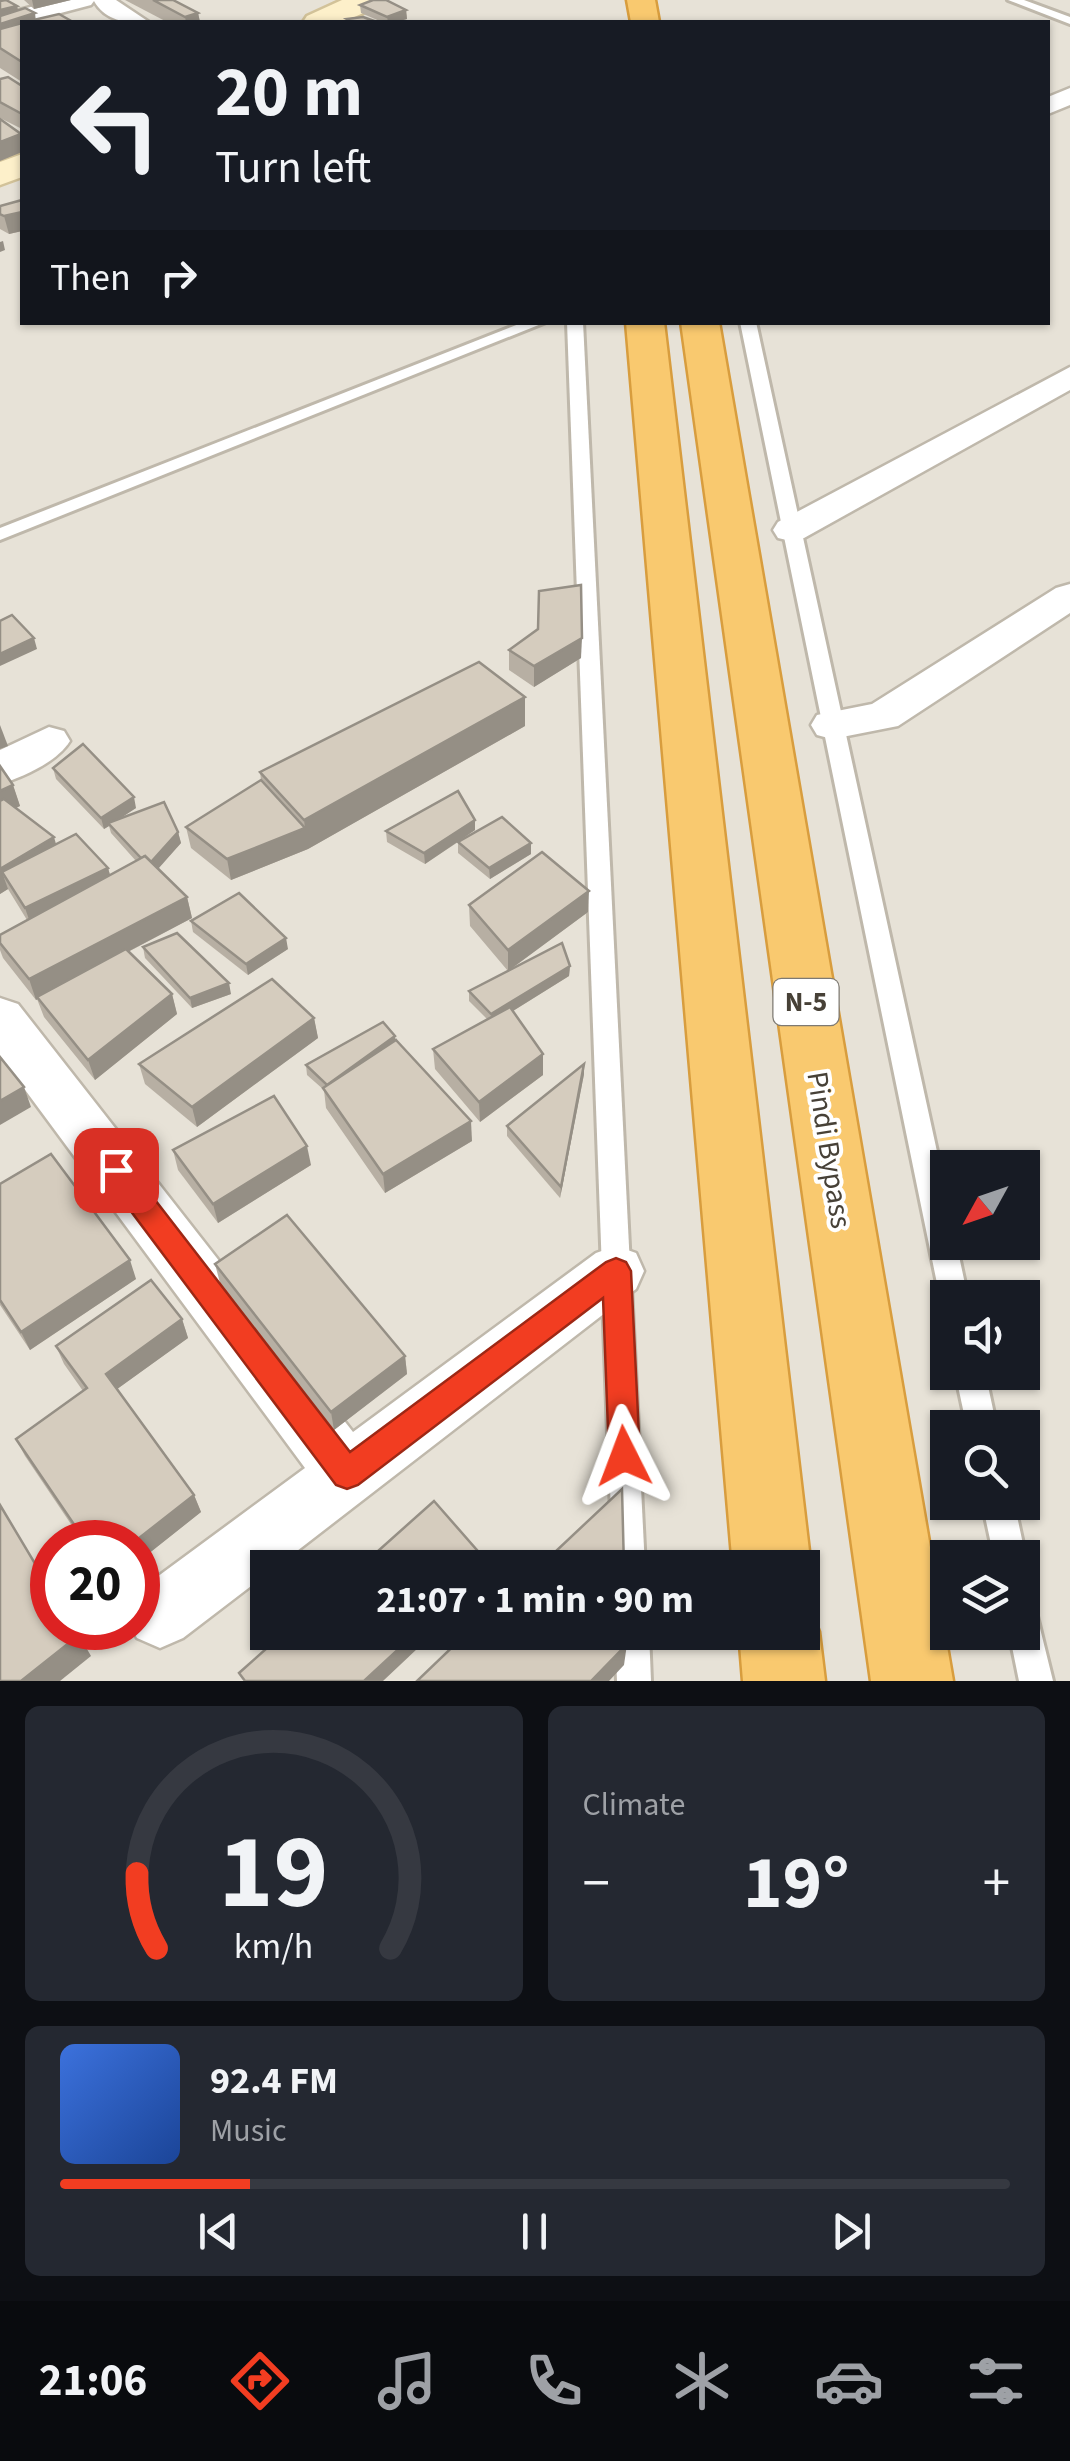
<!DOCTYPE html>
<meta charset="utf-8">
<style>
body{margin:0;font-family:"Source Sans 3",sans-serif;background:#242831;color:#f1f3f6;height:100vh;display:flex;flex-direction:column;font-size:38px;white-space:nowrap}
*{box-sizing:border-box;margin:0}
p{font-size:32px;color:#9ea1a6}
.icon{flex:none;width:55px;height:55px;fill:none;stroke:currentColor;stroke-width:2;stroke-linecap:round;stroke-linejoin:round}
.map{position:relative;height:1681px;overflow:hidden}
.side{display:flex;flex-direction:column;gap:25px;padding:25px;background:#0d0f14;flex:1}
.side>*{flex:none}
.banner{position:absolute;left:20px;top:20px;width:1030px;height:305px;border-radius:0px;box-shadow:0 2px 8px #0004;background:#171b24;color:#f1f3f6;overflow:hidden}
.needle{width:65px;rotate:230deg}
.controls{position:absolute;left:930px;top:1150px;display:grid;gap:20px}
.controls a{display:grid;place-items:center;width:110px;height:110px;border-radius:0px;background:#171b24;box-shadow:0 2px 8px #0004;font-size:50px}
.speed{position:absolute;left:30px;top:1520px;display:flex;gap:20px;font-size:50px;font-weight:700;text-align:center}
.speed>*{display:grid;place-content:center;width:130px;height:130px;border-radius:50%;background:#171b24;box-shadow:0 2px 8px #0004;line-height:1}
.speed .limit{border:15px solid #d22;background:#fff;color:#111}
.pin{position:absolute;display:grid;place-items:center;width:85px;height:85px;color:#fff;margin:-42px;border-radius:20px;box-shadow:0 5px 15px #0006}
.me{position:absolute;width:110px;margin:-55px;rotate:357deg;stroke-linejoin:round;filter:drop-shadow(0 0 8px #0008)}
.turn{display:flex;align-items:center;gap:35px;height:210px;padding:0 30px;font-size:45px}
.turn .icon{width:130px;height:130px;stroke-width:2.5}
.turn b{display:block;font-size:70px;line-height:85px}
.then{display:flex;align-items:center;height:95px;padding:0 30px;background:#0003;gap:20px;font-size:38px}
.big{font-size:75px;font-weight:700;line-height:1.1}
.side .widget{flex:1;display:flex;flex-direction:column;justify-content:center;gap:15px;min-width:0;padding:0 35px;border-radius:15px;background:#242831}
.side .dial{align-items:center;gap:0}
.dial svg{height:260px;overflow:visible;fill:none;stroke:#363941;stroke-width:7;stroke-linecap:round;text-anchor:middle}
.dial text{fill:#f1f3f6;stroke:none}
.song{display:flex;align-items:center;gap:30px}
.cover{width:120px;height:120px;border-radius:15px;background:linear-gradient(135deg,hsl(220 70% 55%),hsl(220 70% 35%))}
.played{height:10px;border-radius:5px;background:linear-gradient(90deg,#f23d21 20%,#363941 20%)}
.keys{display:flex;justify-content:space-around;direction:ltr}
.heat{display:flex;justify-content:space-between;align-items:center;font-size:55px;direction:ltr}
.side .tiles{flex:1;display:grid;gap:25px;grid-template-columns:1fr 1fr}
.widget:last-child{grid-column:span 2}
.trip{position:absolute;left:250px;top:1550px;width:570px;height:100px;border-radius:0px;background:#171b24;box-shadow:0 2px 8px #0004;font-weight:700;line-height:100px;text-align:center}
.tab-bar{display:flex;height:160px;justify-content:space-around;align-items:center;background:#090b0e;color:#9ea1a6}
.tab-bar .icon{width:70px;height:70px}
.tab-bar .current{color:#f23d21}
.tab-bar b{font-size:45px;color:#f1f3f6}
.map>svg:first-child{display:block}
.residential{fill:#e7e2d7;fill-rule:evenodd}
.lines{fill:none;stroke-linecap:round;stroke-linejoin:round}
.lane-casing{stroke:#bfb8ab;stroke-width:6}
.street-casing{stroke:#bfb8ab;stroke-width:5}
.secondary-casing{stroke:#d2c299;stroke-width:5}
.highway-casing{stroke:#d89d3e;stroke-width:5}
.lane{fill:#fff;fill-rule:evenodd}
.street{fill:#fff;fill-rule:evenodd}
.secondary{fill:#fdf0ca;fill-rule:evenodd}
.highway{fill:#f9c96f;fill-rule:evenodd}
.wall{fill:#b7afa3}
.shaded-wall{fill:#958f85}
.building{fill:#d5ccbe;stroke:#958f85;stroke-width:2.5}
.route{fill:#f23d21;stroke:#9d2815;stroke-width:2.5}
.labels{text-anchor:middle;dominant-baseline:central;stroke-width:8;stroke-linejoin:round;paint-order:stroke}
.shield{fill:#fff;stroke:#7e7a73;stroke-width:2.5}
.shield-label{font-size:28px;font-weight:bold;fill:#474137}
.street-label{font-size:30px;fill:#474137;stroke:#fff}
</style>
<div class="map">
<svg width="1070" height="1681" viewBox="0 0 1070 1681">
<rect width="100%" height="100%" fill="#f4f0e9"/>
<path class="residential" d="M 0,0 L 1070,0 L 1070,1681 L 0,1681 ZM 22,22 L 1048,22 L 1048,322 L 22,322 ZM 948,1168 L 1022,1168 L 1022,1242 L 948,1242 ZM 948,1298 L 1022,1298 L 1022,1372 L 948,1372 ZM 948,1428 L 1022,1428 L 1022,1502 L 948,1502 ZM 52,1542 L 138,1542 L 138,1628 L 52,1628 ZM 948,1558 L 1022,1558 L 1022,1632 L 948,1632 ZM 268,1568 L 802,1568 L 802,1632 L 268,1632 Z"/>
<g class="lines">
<defs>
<g id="lane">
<path d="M 1008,0 L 1024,0 L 1070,17 L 1070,24 Z"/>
<path d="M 524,322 L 546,322 L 0,540 L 0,528 Z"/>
<path d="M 567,322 L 583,322 L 645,1568 L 613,1568 Z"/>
<path d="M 740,322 L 756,322 L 948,1202 L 948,1242 L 956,1242 L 968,1298 L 948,1298 L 948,1309 L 940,1298 Z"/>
<path d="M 955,1372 L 985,1372 L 997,1428 L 967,1428 Z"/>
<path d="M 982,1502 L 1014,1502 L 1026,1558 L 1022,1567 L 1022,1558 L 994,1558 Z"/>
<path d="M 1022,1600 L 1034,1604 L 1053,1681 L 1019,1681 L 1009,1632 L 1022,1632 Z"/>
<path d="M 615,1632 L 649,1632 L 651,1681 L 617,1681 Z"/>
</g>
<g id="street">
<path d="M 57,0 L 116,0 L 149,22 C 127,23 106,22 94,1 L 91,5 L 0,29 L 0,15 Z"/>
<path d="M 1070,88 L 1070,105 L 1048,114 L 1048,97 Z"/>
<path d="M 1070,367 L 1070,390 L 804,538 L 791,541 L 778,538 L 773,530 L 778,522 Z"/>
<path d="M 1070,584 L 1070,613 L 898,726 L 832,739 L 817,735 L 811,725 L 817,715 L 872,704 L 1056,588 Z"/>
<path d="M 49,727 L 64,731 L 70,741 C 57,762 23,777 0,784 L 0,750 Z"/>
<path d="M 0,998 L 18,1004 L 353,1432 L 596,1253 L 616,1246 L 636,1253 L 644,1271 L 636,1289 L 275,1568 L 268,1568 L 268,1573 L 183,1638 L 160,1648 L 137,1638 L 132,1628 L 138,1628 L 138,1591 L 305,1468 L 0,1056 Z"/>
</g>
<g id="secondary">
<path d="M 342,0 L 379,0 C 361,22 328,24 303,22 L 307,16 Z"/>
<path d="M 22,154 L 22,177 L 0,185 L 0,162 Z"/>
</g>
<g id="highway">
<path d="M 627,0 L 655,0 L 659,22 L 631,22 Z"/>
<path d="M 626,322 L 664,322 L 811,1568 L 802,1589 L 802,1568 L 733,1568 Z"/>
<path d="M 681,322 L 719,322 L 953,1681 L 871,1681 Z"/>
<path d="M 802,1601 L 808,1603 L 819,1632 L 825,1681 L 743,1681 L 739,1632 L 802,1632 Z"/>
</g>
</defs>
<use href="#lane" class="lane-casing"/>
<use href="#street" class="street-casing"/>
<use href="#secondary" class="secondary-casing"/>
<use href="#highway" class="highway-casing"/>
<use href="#lane" class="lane"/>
<use href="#street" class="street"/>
<use href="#secondary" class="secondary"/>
<use href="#highway" class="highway"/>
</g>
<g class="wall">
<path d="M 24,0 L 71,0 L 34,9 Z"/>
<path d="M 125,0 L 173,0 L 198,13 L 200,22 L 167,22 Z"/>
<path d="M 0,1 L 17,6 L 22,22 L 22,82 L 0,68 Z"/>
<path d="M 360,5 L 406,10 L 407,19 L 396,22 L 382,22 L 361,13 Z"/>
<path d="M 0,79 L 22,86 L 22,129 L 0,118 Z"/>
<path d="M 22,200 L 22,231 L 9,234 L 0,229 L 0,206 Z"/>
<path d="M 509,650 L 581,658 L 534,687 L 509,670 Z"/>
<path d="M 525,726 L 308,849 L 231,880 L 191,848 L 186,827 L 261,780 L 260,772 Z"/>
<path d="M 53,768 L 136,808 L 122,817 L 178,832 L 181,843 L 158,868 L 187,897 L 192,918 L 128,952 L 172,994 L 177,1014 L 95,1080 L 44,1017 L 37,999 L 36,1000 L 3,958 L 0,950 L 0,935 L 27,920 L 8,889 L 0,894 L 13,785 L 20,806 L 16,808 L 56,844 L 108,868 L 110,875 L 136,861 L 111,833 L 109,826 L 104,829 L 56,779 Z"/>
<path d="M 475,820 L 475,830 L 461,840 L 531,843 L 531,854 L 490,879 L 458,853 L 458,842 L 425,864 L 387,842 L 386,831 Z"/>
<path d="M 469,905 L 588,912 L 511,969 L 570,966 L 569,976 L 513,1011 L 543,1054 L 543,1075 L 480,1122 L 435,1069 L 433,1049 L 487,1019 L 469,1001 L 469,991 L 508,971 L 470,926 Z"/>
<path d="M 191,921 L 288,949 L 248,975 L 193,932 Z"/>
<path d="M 143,947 L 231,994 L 192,1008 L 145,958 Z"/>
<path d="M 314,1018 L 318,1038 L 197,1127 L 145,1084 L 139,1064 Z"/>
<path d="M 396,1040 L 472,1141 L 385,1193 L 326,1108 L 324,1090 L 307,1075 L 306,1065 Z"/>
<path d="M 584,1074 L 560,1198 L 507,1136 L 507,1126 Z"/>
<path d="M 173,1150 L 311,1165 L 218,1223 L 178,1170 Z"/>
<path d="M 0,1184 L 136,1279 L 30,1350 L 0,1305 Z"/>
<path d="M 215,1264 L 405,1356 L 407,1374 L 334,1430 L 220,1283 Z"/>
<path d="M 182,1319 L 188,1338 L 117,1389 L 194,1495 L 201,1512 L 138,1562 L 138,1542 L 83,1542 L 25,1456 L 16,1439 L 83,1391 L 64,1364 L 56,1346 Z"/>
</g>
<g class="shaded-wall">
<path d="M 32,0 L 71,0 L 34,9 Z"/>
<path d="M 17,6 L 19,15 L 0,19 L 0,10 Z"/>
<path d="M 406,10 L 407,19 L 396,22 L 388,22 L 387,17 Z"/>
<path d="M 35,13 L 36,22 L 0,33 L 0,24 Z"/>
<path d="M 198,13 L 200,22 L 186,22 L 185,17 Z"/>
<path d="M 21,134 L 22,152 L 0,161 L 0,142 Z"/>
<path d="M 22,212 L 22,231 L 9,234 L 4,216 Z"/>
<path d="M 3,241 L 5,250 L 0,252 L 0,242 Z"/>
<path d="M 34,638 L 37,649 L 0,666 L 0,654 Z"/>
<path d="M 582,638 L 581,658 L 534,687 L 534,666 Z"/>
<path d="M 525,697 L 525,726 L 308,849 L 231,880 L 227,859 L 305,828 L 304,820 Z"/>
<path d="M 0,725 L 8,746 L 0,749 Z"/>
<path d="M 13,785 L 20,806 L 0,815 L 0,791 Z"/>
<path d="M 134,797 L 136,808 L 110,825 L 108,823 L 109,826 L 104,829 L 101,818 Z"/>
<path d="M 475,820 L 475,830 L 425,864 L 424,853 Z"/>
<path d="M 178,832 L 181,843 L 151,877 L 148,866 Z"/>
<path d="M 54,837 L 60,858 L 2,872 L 8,889 L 0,894 L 0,869 Z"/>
<path d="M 531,843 L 531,854 L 490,879 L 489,868 Z"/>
<path d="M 108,868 L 114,889 L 32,928 L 25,908 Z"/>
<path d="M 589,891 L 588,912 L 508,971 L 508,950 Z"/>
<path d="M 187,897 L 192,918 L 36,1000 L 29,979 Z"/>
<path d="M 286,938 L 288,949 L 248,975 L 246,964 Z"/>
<path d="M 570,966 L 569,976 L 492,1024 L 491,1014 Z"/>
<path d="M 229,983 L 231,994 L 192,1008 L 190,998 Z"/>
<path d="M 172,994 L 177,1014 L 95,1080 L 88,1060 Z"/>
<path d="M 314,1018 L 318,1038 L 197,1127 L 192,1107 Z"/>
<path d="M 395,1036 L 396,1046 L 327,1085 Z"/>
<path d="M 543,1054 L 543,1075 L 480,1122 L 479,1102 Z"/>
<path d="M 584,1064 L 584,1074 L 560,1198 L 561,1187 Z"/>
<path d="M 24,1087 L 31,1107 L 0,1125 L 0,1101 Z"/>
<path d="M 471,1121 L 472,1141 L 385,1193 L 383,1174 Z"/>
<path d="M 307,1146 L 311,1165 L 218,1223 L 213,1204 Z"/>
<path d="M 130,1260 L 136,1279 L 30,1350 L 21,1332 Z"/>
<path d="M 182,1319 L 188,1338 L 113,1392 L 106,1374 Z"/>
<path d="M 405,1356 L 407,1374 L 334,1430 L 331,1412 Z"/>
<path d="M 194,1495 L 201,1512 L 138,1562 L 138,1542 L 134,1542 Z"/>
<path d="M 417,1632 L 435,1632 L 383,1681 L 364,1681 Z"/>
<path d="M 79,1635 L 91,1656 L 60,1681 L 21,1681 Z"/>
<path d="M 627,1644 L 624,1665 L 609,1681 L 591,1681 Z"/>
</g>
<g class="building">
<path d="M 6,0 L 17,6 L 0,10 L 0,1 Z"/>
<path d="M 153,0 L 173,0 L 198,13 L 185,17 Z"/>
<path d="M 373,0 L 386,0 L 406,10 L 387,17 L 360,5 Z"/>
<path d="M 25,8 L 35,13 L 0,24 L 0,16 Z"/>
<path d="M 59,14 L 73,22 L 25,22 Z"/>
<path d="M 363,17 L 377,22 L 353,22 L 347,19 Z"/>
<path d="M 22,23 L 22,62 L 0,48 L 0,29 Z"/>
<path d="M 8,77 L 22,86 L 22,114 L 0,102 L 0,79 Z"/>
<path d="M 0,119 L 21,134 L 0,142 Z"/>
<path d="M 22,200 L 22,212 L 4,216 L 0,214 L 0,206 Z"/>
<path d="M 581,585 L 582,638 L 534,666 L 509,650 L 538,629 L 539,591 Z"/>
<path d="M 12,615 L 34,638 L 0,654 L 0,621 Z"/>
<path d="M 479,662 L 525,697 L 304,820 L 260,772 Z"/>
<path d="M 83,744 L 134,797 L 101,818 L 53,768 Z"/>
<path d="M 0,766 L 13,785 L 0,791 Z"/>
<path d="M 261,780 L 305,828 L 227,859 L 186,827 Z"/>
<path d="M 458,791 L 475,820 L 424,853 L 386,831 Z"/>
<path d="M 4,799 L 54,837 L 0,869 L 0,801 Z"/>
<path d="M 164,802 L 178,832 L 151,862 L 145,856 L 141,858 L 108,823 Z"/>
<path d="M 502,817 L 531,843 L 489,868 L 458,842 Z"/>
<path d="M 76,834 L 108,868 L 25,908 L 2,872 Z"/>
<path d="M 542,852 L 589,891 L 508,950 L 469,905 Z"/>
<path d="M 145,856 L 187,897 L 29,979 L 0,943 L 0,935 Z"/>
<path d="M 239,893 L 286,938 L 246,964 L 191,921 Z"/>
<path d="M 177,933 L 229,983 L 190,998 L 143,947 Z"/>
<path d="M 562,943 L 570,966 L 491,1014 L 469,991 Z"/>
<path d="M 126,949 L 172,994 L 88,1060 L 37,997 Z"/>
<path d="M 272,979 L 314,1018 L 192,1107 L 139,1064 Z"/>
<path d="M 510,1007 L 543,1054 L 479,1102 L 433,1049 Z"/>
<path d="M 383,1022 L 395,1036 L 327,1085 L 306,1065 Z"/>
<path d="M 396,1040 L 471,1121 L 383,1174 L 323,1088 Z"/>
<path d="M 0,1057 L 24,1087 L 0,1101 Z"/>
<path d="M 584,1064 L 561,1187 L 507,1126 Z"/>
<path d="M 274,1096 L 307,1146 L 213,1204 L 173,1150 Z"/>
<path d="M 51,1154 L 130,1260 L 21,1332 L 0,1300 L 0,1184 Z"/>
<path d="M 287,1215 L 405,1356 L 331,1412 L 215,1264 Z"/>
<path d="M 151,1280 L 182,1319 L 106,1374 L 194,1495 L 134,1542 L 86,1542 L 16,1439 L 87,1388 L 56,1346 Z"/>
<path d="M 622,1489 L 624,1568 L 538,1568 Z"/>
<path d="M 434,1501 L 490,1565 L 487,1568 L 359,1568 Z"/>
<path d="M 0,1505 L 52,1592 L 52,1628 L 74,1628 L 79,1635 L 21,1681 L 0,1681 Z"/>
<path d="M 285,1632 L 417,1632 L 364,1681 L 245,1681 L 239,1673 Z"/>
<path d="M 468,1632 L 627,1632 L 627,1644 L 591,1681 L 417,1681 Z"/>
</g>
<path class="route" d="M 116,1158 L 125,1161 L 350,1452 L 606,1262 L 616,1258 L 626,1262 L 631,1271 L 640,1456 L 635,1467 L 624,1471 L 613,1467 L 609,1456 L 603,1298 L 358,1485 L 347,1489 L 336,1485 L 106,1178 L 102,1170 L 106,1161 Z"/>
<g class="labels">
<rect class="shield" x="773.5" y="979" width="65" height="46" rx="8"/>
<g class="shield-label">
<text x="806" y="1002">N-5</text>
</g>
<g class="street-label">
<text transform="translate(829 1150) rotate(81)">Pindi Bypass</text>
</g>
</g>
</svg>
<div class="controls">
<a><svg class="needle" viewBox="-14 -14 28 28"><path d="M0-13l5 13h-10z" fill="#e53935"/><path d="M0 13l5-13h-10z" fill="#9ea1a6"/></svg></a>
<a><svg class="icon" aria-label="sound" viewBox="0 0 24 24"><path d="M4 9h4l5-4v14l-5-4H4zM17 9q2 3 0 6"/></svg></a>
<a><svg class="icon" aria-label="search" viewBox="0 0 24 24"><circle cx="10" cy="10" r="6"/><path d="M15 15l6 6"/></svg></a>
<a><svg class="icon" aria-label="layers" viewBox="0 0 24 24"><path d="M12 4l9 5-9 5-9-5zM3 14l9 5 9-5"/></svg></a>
</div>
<div class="speed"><div class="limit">20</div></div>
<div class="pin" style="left:116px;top:1170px;background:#d93025"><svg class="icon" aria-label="arrive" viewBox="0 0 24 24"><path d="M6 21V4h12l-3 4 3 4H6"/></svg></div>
<svg class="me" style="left:624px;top:1456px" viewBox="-20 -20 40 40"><path d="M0-17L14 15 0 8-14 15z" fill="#f23d21" stroke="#fff" stroke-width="4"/></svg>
<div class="trip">21:07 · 1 min · 90 m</div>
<div class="banner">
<div class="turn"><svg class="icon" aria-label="left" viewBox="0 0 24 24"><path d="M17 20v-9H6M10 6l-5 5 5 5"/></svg><div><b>20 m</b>Turn left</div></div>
<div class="then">Then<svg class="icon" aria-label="right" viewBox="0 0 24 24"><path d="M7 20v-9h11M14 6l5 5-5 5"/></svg></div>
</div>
</div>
<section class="side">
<div class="tiles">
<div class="widget dial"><svg viewBox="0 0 100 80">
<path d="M14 69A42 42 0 1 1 86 69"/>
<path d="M14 69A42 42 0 0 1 8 46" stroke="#f23d21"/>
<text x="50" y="56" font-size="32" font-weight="700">19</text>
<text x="50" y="72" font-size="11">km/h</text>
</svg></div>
<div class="widget"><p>Climate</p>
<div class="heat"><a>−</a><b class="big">19°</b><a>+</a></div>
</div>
<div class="widget">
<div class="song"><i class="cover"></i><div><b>92.4 FM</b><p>Music</p></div></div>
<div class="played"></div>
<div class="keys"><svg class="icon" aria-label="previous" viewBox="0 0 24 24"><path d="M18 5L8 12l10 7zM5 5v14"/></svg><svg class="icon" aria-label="pause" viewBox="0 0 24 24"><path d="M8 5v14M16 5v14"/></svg><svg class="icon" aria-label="next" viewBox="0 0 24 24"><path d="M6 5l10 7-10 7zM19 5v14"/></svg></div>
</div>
</div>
</section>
<nav class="tab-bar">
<b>21:06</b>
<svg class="icon current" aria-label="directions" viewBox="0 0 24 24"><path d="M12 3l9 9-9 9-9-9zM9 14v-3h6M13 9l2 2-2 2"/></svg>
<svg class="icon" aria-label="music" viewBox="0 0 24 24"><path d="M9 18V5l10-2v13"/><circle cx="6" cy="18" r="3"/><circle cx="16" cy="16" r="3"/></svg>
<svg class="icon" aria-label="phone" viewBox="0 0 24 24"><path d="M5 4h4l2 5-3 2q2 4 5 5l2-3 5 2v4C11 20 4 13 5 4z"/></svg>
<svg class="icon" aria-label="climate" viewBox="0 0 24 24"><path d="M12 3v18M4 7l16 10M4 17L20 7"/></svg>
<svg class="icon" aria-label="car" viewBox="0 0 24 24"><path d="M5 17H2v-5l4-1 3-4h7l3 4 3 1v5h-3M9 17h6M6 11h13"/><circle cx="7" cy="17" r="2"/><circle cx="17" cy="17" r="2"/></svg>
<svg class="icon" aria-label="filters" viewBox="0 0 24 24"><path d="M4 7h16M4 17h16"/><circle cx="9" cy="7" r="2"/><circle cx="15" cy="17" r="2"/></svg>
</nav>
